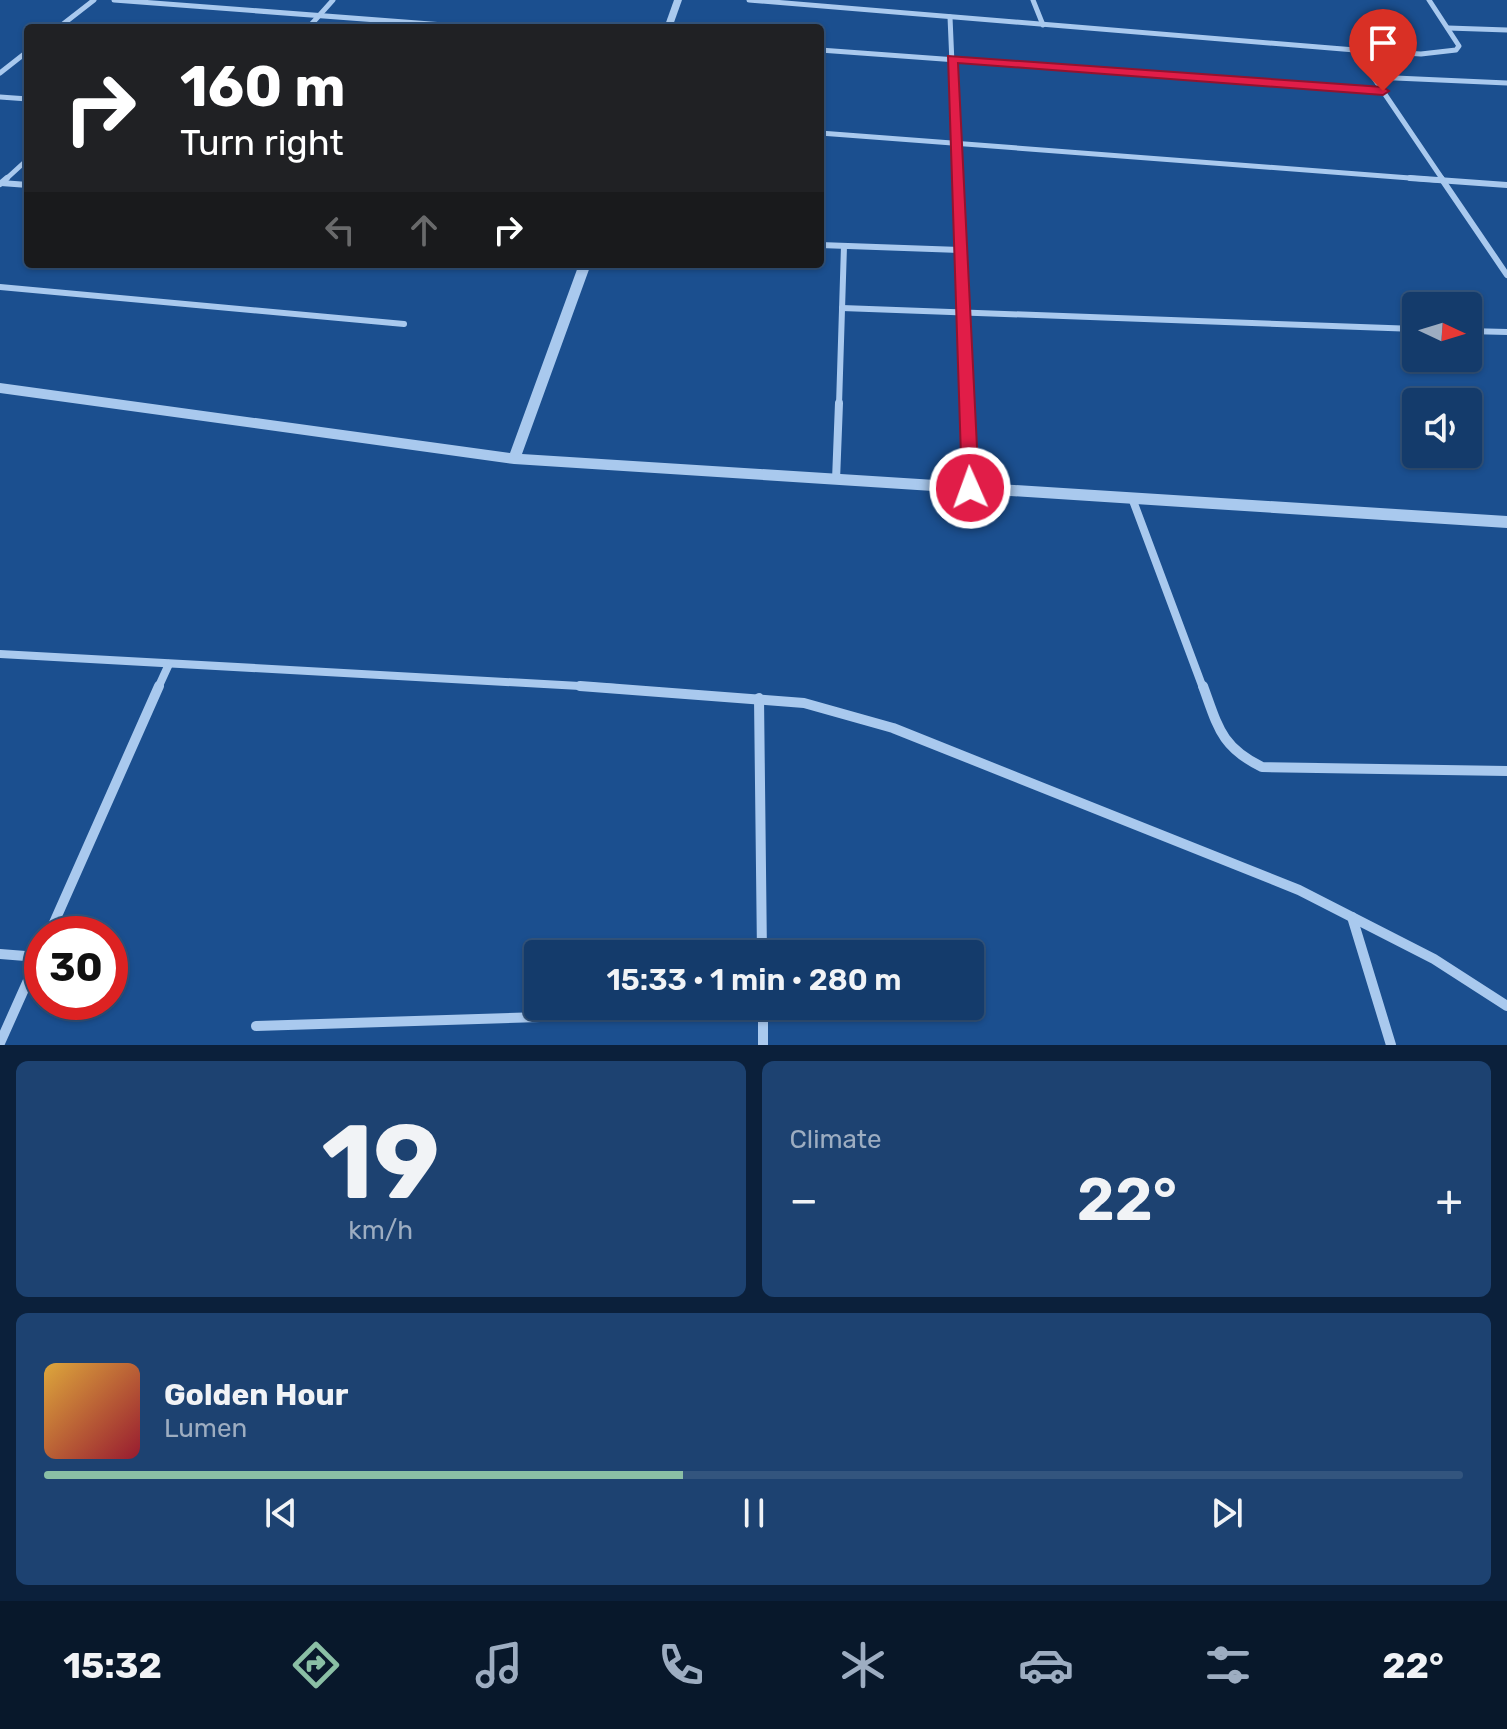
<!DOCTYPE html>
<meta charset="utf-8">
<style>
body{margin:0;font-family:Rubik,sans-serif;background:#1d4271;color:#f1f3f6;height:100vh;display:flex;flex-direction:column;font-size:30px;white-space:nowrap}
*{box-sizing:border-box;margin:0}
p{font-size:26px;color:#9dadc1}
.icon{flex:none;width:44px;height:44px;fill:none;stroke:currentColor;stroke-width:2;stroke-linecap:round;stroke-linejoin:round}
.map{position:relative;height:1045px;overflow:hidden}
.drawer{display:flex;flex-direction:column;gap:16px;padding:16px;background:#0b203b;flex:1}
.drawer>*{flex:none}
.banner{position:absolute;left:24px;top:24px;width:800px;height:244px;border-radius:8px;box-shadow:0 2px 6px #0004,0 0 0 2px #33557e;background:#202124;color:#fff;overflow:hidden}
.needle{width:52px;rotate:94deg}
.fabs{position:absolute;left:1402px;top:292px;display:grid;gap:16px}
.fabs a{display:grid;place-items:center;width:80px;height:80px;border-radius:8px;background:#143b6b;box-shadow:0 2px 6px #0004,0 0 0 2px #33557e;font-size:40px}
.speed{position:absolute;left:24px;top:916px;display:flex;gap:16px;font-size:40px;font-weight:700;text-align:center}
.speed>*{display:grid;place-content:center;width:104px;height:104px;border-radius:50%;background:#143b6b;box-shadow:0 2px 6px #0004,0 0 0 2px #33557e;line-height:1}
.speed .limit{border:12px solid #d22;background:#fff;color:#111}
.pin{position:absolute;display:grid;place-items:center;width:68px;height:68px;color:#fff;margin:-82px -34px;border-radius:50% 50% 50% 0;rotate:-45deg;box-shadow:0 0 8px #0007}
.pin .icon{rotate:45deg}
.me{position:absolute;width:88px;margin:-44px;rotate:358deg;stroke-linejoin:round;filter:drop-shadow(0 0 6px #0008)}
.turn{display:flex;align-items:center;gap:28px;height:168px;padding:0 24px;font-size:36px}
.turn .icon{width:104px;height:104px;stroke-width:2.5}
.turn b{display:block;font-size:56px;line-height:68px}
.lanes{display:flex;align-items:center;height:76px;padding:0 24px;background:#0003;justify-content:center;gap:40px;direction:ltr}
.lanes .off{opacity:.35}
.big{font-size:60px;font-weight:600;line-height:1.1}
.drawer .tile{flex:1;display:flex;flex-direction:column;justify-content:center;gap:12px;min-width:0;padding:0 28px;border-radius:12px;background:#1d4271}
.drawer .dial{align-items:center;gap:0}
.dial b{font-size:104px;line-height:1}
.song{display:flex;align-items:center;gap:24px}
.cover{width:96px;height:96px;border-radius:12px;background:linear-gradient(135deg,hsl(40 70% 55%),hsl(350 70% 35%))}
.played{height:8px;border-radius:4px;background:linear-gradient(90deg,#8abfa5 45%,#33557e 45%)}
.keys{display:flex;justify-content:space-around;direction:ltr}
.heat{display:flex;justify-content:space-between;align-items:center;font-size:44px;direction:ltr}
.drawer .tiles{flex:1;display:grid;gap:16px;grid-template-columns:1fr 1fr}
.tile:last-child{grid-column:span 2}
.trip{position:absolute;left:524px;top:940px;width:460px;height:80px;border-radius:8px;background:#143b6b;box-shadow:0 2px 6px #0004,0 0 0 2px #33557e;font-weight:600;line-height:80px;text-align:center}
.tab-bar{display:flex;height:128px;justify-content:space-around;align-items:center;background:#08182b;color:#9dadc1}
.tab-bar .icon{width:56px;height:56px}
.tab-bar .selected{color:#8abfa5}
.tab-bar b{font-size:36px;color:#f1f3f6}
.map>svg:first-child{display:block}
.lines{fill:none;stroke-linecap:round;stroke-linejoin:round}
.minor-far3{stroke:#a9c9ee;stroke-width:5}
.minor-far2{stroke:#a9c9ee;stroke-width:6}
.minor-far1{stroke:#a9c9ee;stroke-width:8}
.minor{stroke:#a9c9ee;stroke-width:10}
.tertiary{fill:#a9c9ee;fill-rule:evenodd}
.route{fill:#e11d48;stroke:#92132f;stroke-width:2}
</style>
<div class="map">
<svg width="1507" height="1045" viewBox="0 0 1507 1045">
<rect width="100%" height="100%" fill="#1b4f8f"/>
<g class="lines">
<g class="minor-far3">
<path d="M 114,0 L 483,28"/>
<path d="M 749,0 L 1355,50 L 1421,54 L 1456,50 L 1459,46 L 1429,0"/>
<path d="M 1033,0 L 1043,25"/>
<path d="M 950,17 L 957,180"/>
<path d="M 58,28 L 94,0"/>
<path d="M 308,28 L 333,0"/>
<path d="M 1448,28 L 1507,30"/>
<path d="M 820,50 L 1383,91"/>
<path d="M 1355,50 L 1443,180"/>
<path d="M 0,73 L 28,51"/>
<path d="M 1373,77 L 1507,83"/>
<path d="M 0,97 L 28,99"/>
<path d="M 820,133 L 1436,180"/>
<path d="M 5,180 L 28,159"/>
</g>
<g class="minor-far2">
<path d="M 957,178 L 966,405"/>
<path d="M 1410,178 L 1507,185"/>
<path d="M 1441,178 L 1507,275"/>
<path d="M 1,183 L 28,185"/>
<path d="M 0,184 L 7,178"/>
<path d="M 820,245 L 960,250"/>
<path d="M 0,287 L 404,324"/>
<path d="M 842,308 L 1416,329"/>
<path d="M 1468,331 L 1507,332"/>
<path d="M 839,405 L 844,246"/>
</g>
<g class="minor-far1">
<path d="M 966,403 L 970,488"/>
<path d="M 836,480 L 839,403"/>
<path d="M 1132,498 L 1203,688"/>
<path d="M 0,654 L 616,688"/>
<path d="M 158,688 L 169,664"/>
</g>
<g class="minor">
<path d="M 580,686 L 804,703 L 893,728 L 1299,890 L 1434,959 L 1507,1006"/>
<path d="M 1203,686 C 1218,727 1221,747 1262,767 L 1507,771"/>
<path d="M 759,698 L 762,954"/>
<path d="M 1352,917 L 1391,1045"/>
<path d="M 49,934 L 159,686"/>
<path d="M 0,954 L 38,957"/>
<path d="M 763,1007 L 763,1045"/>
<path d="M 256,1026 L 763,1010"/>
<path d="M 0,1043 L 42,949"/>
</g>
<g class="tertiary">
<path d="M 674,0 L 682,0 L 672,28 L 664,28 Z"/>
<path d="M 579,264 L 591,264 L 522,454 L 1507,516 L 1507,528 L 514,464 L 0,393 L 0,383 L 510,453 Z"/>
</g>
</g>
<path class="route" d="M 948,56 L 1383,87 L 1389,91 L 1383,95 L 958,63 L 979,488 L 970,495 L 962,488 Z"/>
</svg>
<div class="fabs">
<a><svg class="needle" viewBox="-14 -14 28 28"><path d="M0-13l5 13h-10z" fill="#e53935"/><path d="M0 13l5-13h-10z" fill="#9dadc1"/></svg></a>
<a><svg class="icon" aria-label="sound" viewBox="0 0 24 24"><path d="M4 9h4l5-4v14l-5-4H4zM17 9q2 3 0 6"/></svg></a>
</div>
<div class="speed"><div class="limit">30</div></div>
<div class="pin" style="left:1383px;top:91px;background:#d93025"><svg class="icon" aria-label="arrive" viewBox="0 0 24 24"><path d="M6 21V4h12l-3 4 3 4H6"/></svg></div>
<svg class="me" style="left:970px;top:488px" viewBox="-20 -20 40 40"><circle r="17" fill="#e11d48" stroke="#fff" stroke-width="3"/><path d="M0-11L8 9 0 5-8 9z" fill="#fff"/></svg>
<div class="trip">15:33 · 1 min · 280 m</div>
<div class="banner">
<div class="turn"><svg class="icon" aria-label="right" viewBox="0 0 24 24"><path d="M7 20v-9h11M14 6l5 5-5 5"/></svg><div><b>160 m</b>Turn right</div></div>
<div class="lanes"><svg class="icon off" aria-label="left" viewBox="0 0 24 24"><path d="M17 20v-9H6M10 6l-5 5 5 5"/></svg><svg class="icon off" aria-label="ahead" viewBox="0 0 24 24"><path d="M12 20V5M6 11l6-6 6 6"/></svg><svg class="icon" aria-label="right" viewBox="0 0 24 24"><path d="M7 20v-9h11M14 6l5 5-5 5"/></svg></div>
</div>
</div>
<section class="drawer">
<div class="tiles">
<div class="tile dial"><b>19</b><p>km/h</p></div>
<div class="tile"><p>Climate</p>
<div class="heat"><a>−</a><b class="big">22°</b><a>+</a></div>
</div>
<div class="tile">
<div class="song"><i class="cover"></i><div><b>Golden Hour</b><p>Lumen</p></div></div>
<div class="played"></div>
<div class="keys"><svg class="icon" aria-label="previous" viewBox="0 0 24 24"><path d="M18 5L8 12l10 7zM5 5v14"/></svg><svg class="icon" aria-label="pause" viewBox="0 0 24 24"><path d="M8 5v14M16 5v14"/></svg><svg class="icon" aria-label="next" viewBox="0 0 24 24"><path d="M6 5l10 7-10 7zM19 5v14"/></svg></div>
</div>
</div>
</section>
<nav class="tab-bar">
<b>15:32</b>
<svg class="icon selected" aria-label="directions" viewBox="0 0 24 24"><path d="M12 3l9 9-9 9-9-9zM9 14v-3h6M13 9l2 2-2 2"/></svg>
<svg class="icon" aria-label="music" viewBox="0 0 24 24"><path d="M9 18V5l10-2v13"/><circle cx="6" cy="18" r="3"/><circle cx="16" cy="16" r="3"/></svg>
<svg class="icon" aria-label="phone" viewBox="0 0 24 24"><path d="M5 4h4l2 5-3 2q2 4 5 5l2-3 5 2v4C11 20 4 13 5 4z"/></svg>
<svg class="icon" aria-label="climate" viewBox="0 0 24 24"><path d="M12 3v18M4 7l16 10M4 17L20 7"/></svg>
<svg class="icon" aria-label="car" viewBox="0 0 24 24"><path d="M5 17H2v-5l4-1 3-4h7l3 4 3 1v5h-3M9 17h6M6 11h13"/><circle cx="7" cy="17" r="2"/><circle cx="17" cy="17" r="2"/></svg>
<svg class="icon" aria-label="filters" viewBox="0 0 24 24"><path d="M4 7h16M4 17h16"/><circle cx="9" cy="7" r="2"/><circle cx="15" cy="17" r="2"/></svg>
<b>22°</b>
</nav>
